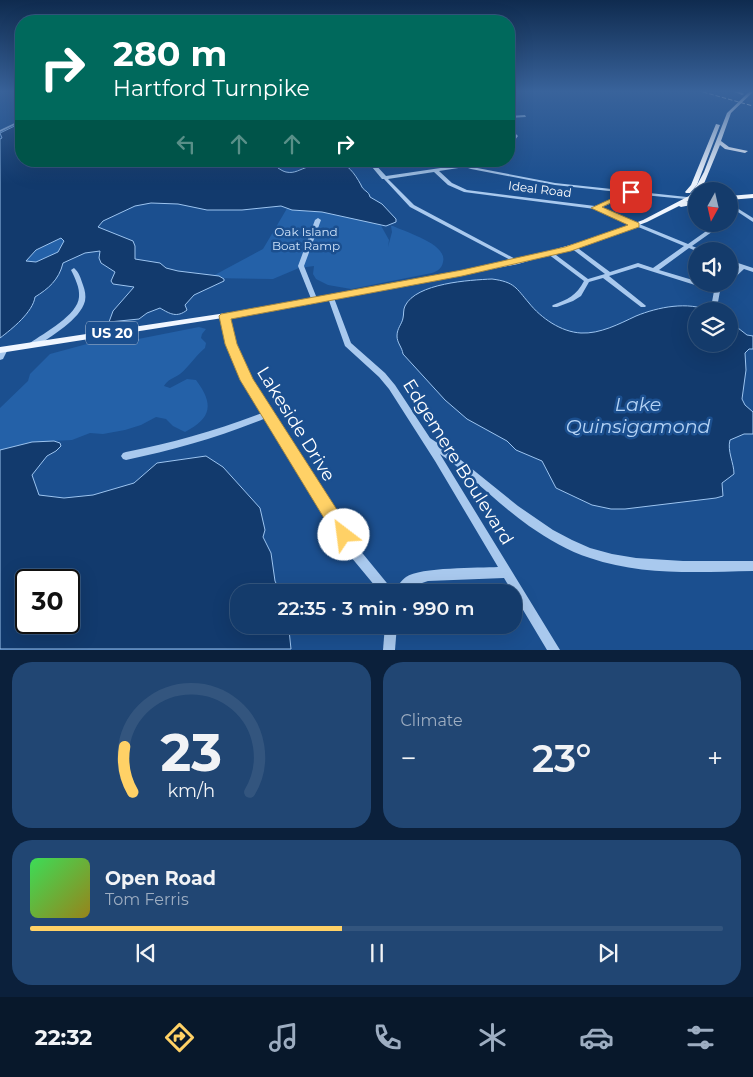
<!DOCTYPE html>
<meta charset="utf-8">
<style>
body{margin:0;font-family:Montserrat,sans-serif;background:#214673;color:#f1f3f6;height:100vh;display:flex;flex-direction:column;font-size:19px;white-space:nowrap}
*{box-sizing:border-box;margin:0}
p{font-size:16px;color:#9dadc1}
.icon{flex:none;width:28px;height:28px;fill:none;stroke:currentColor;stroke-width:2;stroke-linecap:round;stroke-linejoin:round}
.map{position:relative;height:650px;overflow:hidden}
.drawer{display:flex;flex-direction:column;gap:12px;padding:12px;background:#0b203b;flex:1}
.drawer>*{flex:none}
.banner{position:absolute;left:15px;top:15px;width:500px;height:152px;border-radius:20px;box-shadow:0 5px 20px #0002,0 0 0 1px #33557e;background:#00695c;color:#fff;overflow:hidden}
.needle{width:32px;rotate:188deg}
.controls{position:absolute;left:688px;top:182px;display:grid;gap:10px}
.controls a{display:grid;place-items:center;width:50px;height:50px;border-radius:50%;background:#143b6b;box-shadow:0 5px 20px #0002,0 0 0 1px #33557e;font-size:25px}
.speed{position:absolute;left:15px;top:569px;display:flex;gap:10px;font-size:25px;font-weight:700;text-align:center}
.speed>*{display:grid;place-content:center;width:65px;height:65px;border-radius:50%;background:#143b6b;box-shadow:0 5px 20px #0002,0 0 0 1px #33557e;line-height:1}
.speed .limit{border:2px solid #111;border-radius:8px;background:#fff;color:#111}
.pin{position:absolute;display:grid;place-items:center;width:42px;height:42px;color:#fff;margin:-21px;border-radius:10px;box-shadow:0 2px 8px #0006}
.me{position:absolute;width:55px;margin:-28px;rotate:330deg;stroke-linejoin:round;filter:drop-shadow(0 0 4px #0008)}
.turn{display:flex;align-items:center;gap:18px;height:105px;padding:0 15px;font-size:22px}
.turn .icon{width:65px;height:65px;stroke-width:2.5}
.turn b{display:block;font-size:35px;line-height:42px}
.lanes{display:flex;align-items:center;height:48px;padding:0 15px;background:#0003;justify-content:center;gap:25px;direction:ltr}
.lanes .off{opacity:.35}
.big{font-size:38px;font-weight:600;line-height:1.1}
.drawer .tile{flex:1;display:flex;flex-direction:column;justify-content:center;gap:8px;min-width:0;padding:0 18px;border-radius:20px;background:#214673}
.drawer .dial{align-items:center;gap:0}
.dial svg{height:130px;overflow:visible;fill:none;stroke:#33557e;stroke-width:7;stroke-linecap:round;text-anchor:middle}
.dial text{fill:#f1f3f6;stroke:none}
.song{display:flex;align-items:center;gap:15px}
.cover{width:60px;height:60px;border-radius:8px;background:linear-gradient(135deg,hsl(130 70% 55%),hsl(50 70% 35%))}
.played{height:5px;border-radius:2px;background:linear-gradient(90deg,#ffd166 45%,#33557e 45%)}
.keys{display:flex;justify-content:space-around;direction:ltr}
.heat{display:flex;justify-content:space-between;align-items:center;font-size:28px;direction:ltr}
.drawer .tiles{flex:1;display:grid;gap:12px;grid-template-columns:1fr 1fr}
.tile:last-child{grid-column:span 2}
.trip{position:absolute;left:230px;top:584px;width:292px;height:50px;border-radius:20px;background:#143b6b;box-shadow:0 5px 20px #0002,0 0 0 1px #33557e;font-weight:600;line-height:50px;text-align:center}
.tabs{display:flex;height:80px;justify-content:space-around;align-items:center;background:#08182b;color:#9dadc1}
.tabs .icon{width:35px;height:35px}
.tabs .on{color:#ffd166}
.tabs b{font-size:22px;color:#f1f3f6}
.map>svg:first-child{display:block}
.green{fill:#2461a8}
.water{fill:#123a6d;stroke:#9cc4f0;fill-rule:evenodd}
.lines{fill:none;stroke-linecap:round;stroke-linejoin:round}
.minor{fill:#a9c9ee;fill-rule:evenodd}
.major{fill:#f0f6ff;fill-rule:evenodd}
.highway{fill:#fff;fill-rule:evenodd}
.rail{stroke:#fff;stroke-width:1;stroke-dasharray:4.5 2;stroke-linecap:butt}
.route{fill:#ffd166;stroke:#a68842}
.labels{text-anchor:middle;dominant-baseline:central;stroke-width:5;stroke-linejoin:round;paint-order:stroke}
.far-street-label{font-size:12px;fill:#fff;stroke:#1b4f8f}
.far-park-label{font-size:12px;fill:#cfe3fa;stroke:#1b4f8f}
.shield{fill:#1b4f8f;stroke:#bbcadd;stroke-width:1}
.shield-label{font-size:14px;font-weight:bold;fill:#fff}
.near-street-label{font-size:18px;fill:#fff;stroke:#1b4f8f}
.near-water-label{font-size:19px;font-style:italic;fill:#b5d3f5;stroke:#1b4f8f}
</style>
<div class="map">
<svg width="753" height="650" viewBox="0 0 753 650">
<rect width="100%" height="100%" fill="#1b4f8f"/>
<g class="green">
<path d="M 289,205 L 318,209 L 379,222 L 389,240 L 388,247 L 392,232 L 391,226 L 393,226 C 405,232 448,244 443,262 C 442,268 438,271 432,273 L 351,289 L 328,285 L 316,279 L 313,274 L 314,266 L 299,268 L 273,279 L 209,278 L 263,249 Z"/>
<path d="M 61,238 L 64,241 L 58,252 L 36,262 L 26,261 L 36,250 Z"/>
<path d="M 199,327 L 206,329 L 202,334 L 201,338 L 206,343 L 205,348 C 195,356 189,367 180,374 C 174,378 167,380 164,386 L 170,388 L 187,379 L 196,380 C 214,404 212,418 185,432 L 173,426 L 166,419 L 156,417 L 141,425 L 125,430 L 103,434 L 90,433 L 72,440 L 32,442 L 0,450 L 0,408 L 28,381 L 30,374 L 50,354 L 87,344 L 128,341 Z"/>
</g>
<g class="water">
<path d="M 21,123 L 21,161 L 270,161 C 274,165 281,171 286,172 C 295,174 300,169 308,167 C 335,157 347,159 361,185 C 363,191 369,191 370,197 L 382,204 L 396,219 L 396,222 L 386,226 L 322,212 L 292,210 L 281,206 L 242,210 L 207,210 L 178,204 L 151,203 L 135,206 L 103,221 L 98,227 L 133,241 L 135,246 L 135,259 L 160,263 L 166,268 L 178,271 L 219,276 L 224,279 L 224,281 L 194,295 L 185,305 L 187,310 C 177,318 170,314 160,308 L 147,313 L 139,319 L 109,322 L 113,311 L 134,287 L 113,284 L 111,281 L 115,272 L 101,263 L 99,258 L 100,251 L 85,253 L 63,263 C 59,280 48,289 35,297 C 33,312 12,329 0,338 L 0,139 L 2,138 L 0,133 ZM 61,238 L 64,241 L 58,252 L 36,262 L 26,261 L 36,250 Z"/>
<path d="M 492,279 C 515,282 516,288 529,303 C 541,318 561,332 581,333 C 600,334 619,324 636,316 C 658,307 688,301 710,311 L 696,311 L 696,344 L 729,344 L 729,321 L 747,335 L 753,336 L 753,349 L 749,349 L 745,353 L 746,370 L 742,399 L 745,405 L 753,412 L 753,434 L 744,434 L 730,440 C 727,451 734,463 734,474 L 722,483 L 723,496 L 716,498 L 625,509 L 611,509 L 592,505 L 556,488 L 542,461 L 516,450 L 507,441 L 467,419 L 445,400 L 403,354 C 402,347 397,343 397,336 C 397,328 402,324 403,318 C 404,314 403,310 405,306 C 416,283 470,280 492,279 Z"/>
<path d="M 54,441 L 60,443 L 61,446 L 56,451 L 47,456 L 32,475 L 39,495 L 64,498 L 93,495 L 134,483 L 157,463 L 206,456 L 223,467 L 260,508 L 265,530 L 263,537 L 271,553 L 275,581 L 280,592 L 239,592 L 239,625 L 286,625 L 289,630 L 291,649 L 0,649 L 0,450 L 32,442 ZM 26,580 L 69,580 L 69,622 L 26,622 Z"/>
</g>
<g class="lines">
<g class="minor">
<path d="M 525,115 L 526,117 L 509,118 L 509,116 Z"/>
<path d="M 21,120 L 21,122 L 0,132 L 0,130 Z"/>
<path d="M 509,127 L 518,136 L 515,140 L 509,142 L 509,140 L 513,138 L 514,136 L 509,130 Z"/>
<path d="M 367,161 L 372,161 L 386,176 L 461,165 L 454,161 L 460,161 L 472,167 L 555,183 L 687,197 L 687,198 L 685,199 L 633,194 L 600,208 L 688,244 L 712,227 L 716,227 L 716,229 L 692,246 L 702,250 L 703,251 L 696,251 L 689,248 L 659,270 L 696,281 L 696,284 L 704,284 L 716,288 L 721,284 L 727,284 L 720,291 L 718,302 L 715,304 L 712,302 L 714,291 L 638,267 L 609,276 L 645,305 L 646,306 L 645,307 L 641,307 L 603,278 L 589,282 L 581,296 L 573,301 L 557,307 L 553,307 L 552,306 L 553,305 C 567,300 577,295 584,281 L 548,254 L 548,252 L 552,252 L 588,279 L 605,274 L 571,248 L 571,246 L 575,246 L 610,272 L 638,263 L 653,268 L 684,246 L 595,209 L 464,192 L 448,185 L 434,172 L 388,179 L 414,205 L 521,262 L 520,263 L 516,263 L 410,207 L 384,179 L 382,179 ZM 465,167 L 471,169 L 555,185 L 627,193 L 595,206 L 467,190 L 452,183 L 439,171 Z"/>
<path d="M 729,203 L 753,218 L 753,222 L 729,206 Z"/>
<path d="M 318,218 L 321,220 L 304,266 L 318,301 L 315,303 L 312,301 L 298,266 L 315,220 Z"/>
<path d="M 729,260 L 753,268 L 753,272 L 744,269 L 731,281 L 729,282 L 729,277 L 739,267 L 729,264 Z"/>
<path d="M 74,268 C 79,272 81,279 83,285 C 85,290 86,296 85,301 C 80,320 51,336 36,347 L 30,347 L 29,345 L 30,343 C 44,333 78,315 79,297 C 80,288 75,278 71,270 Z"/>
<path d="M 331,296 L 334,298 L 351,343 L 385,373 L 395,385 L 430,438 L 451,452 L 518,506 L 553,530 L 572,540 L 590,548 L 612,554 L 636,558 L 683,561 L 753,561 L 753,571 C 699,572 642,576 590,558 C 568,551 548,539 529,526 C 498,504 472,476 440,454 L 560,650 L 547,650 L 504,578 L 428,581 L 413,586 L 407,592 L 395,592 C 396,587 401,581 406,577 C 420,567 479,568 498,567 L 435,461 L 389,389 L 379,377 L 345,346 L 328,298 Z"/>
<path d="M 224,314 L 227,316 L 237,350 L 256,390 L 359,549 L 391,588 L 392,592 L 380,592 L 351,557 L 266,418 C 220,437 174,450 126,460 L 123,459 L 121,456 L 123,453 L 126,452 C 173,443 218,430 262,413 L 249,391 L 229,350 L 221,316 Z"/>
<path d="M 1,347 L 7,347 L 8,349 L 3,359 L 0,360 L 0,350 Z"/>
<path d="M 385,625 L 397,625 L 395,650 L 383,650 Z"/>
</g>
<g class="major">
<path d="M 749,92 L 753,92 L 731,113 L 721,141 L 729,147 L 748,151 L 745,153 L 725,149 L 720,145 L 703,186 L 699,191 L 696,191 C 696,198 691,200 686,202 L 696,200 L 696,204 L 681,207 L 679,206 L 647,222 L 599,240 L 518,264 L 306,305 L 0,353 L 0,347 L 306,301 L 517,260 L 595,238 L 643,220 L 689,196 L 697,185 L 704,172 L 727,113 Z"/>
<path d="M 716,124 L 720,125 L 697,185 L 690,193 L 686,193 L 685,192 L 691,185 Z"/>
<path d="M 753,194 L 753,198 L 729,200 L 729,196 Z"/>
</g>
<path class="highway" d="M 735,92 L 740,92 L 744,94 L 742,95 Z"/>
<path class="rail" d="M 703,92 L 753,106"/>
</g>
<linearGradient id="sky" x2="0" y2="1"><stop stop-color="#0f2b4f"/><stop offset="0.5" stop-color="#39639b"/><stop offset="1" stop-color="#39639b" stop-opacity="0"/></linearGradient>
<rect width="753" height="183" fill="url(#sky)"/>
<path class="route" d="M 628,191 L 635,192 L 602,207 L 639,223 L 639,227 L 571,251 L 462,276 L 231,319 L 237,344 L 253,379 L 350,530 L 353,535 L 350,541 L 344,543 L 338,541 L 240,380 L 225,344 L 219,316 L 221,314 L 462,270 L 565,247 L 628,225 L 591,208 Z"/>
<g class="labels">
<g class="far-street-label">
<text transform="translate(540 189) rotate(7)">Ideal Road</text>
</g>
<g class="far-park-label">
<text x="306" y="231">Oak Island<tspan x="306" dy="14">Boat Ramp</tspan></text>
</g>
<rect class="shield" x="86" y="321.5" width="52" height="23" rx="4"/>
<g class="shield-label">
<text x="112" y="333">US 20</text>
</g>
<g class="near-street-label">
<text transform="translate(296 424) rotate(58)">Lakeside Drive</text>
<text transform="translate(458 462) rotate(58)">Edgemere Boulevard</text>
</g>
<g class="near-water-label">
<text x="638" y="404">Lake<tspan x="638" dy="22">Quinsigamond</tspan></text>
</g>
</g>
</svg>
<div class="controls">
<a><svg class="needle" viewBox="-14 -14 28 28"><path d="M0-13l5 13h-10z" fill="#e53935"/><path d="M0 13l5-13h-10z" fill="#9dadc1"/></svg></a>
<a><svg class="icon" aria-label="sound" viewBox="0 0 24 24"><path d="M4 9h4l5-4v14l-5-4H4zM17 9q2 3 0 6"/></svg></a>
<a><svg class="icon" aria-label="layers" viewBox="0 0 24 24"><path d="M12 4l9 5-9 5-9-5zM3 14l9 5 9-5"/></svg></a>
</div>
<div class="speed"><div class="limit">30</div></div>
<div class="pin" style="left:631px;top:192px;background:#d93025"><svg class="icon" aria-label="arrive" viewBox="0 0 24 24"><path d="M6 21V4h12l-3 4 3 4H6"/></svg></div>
<svg class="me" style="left:344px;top:535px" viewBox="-20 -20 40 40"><circle r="19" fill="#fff"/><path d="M0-13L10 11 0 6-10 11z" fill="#ffd166"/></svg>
<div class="trip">22:35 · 3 min · 990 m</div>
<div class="banner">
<div class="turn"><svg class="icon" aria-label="right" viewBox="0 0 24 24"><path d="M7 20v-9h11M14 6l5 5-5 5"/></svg><div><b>280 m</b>Hartford Turnpike</div></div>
<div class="lanes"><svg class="icon off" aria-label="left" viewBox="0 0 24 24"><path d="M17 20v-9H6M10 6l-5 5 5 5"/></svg><svg class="icon off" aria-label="ahead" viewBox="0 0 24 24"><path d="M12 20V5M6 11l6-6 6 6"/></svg><svg class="icon off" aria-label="ahead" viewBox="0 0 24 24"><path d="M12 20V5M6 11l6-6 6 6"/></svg><svg class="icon" aria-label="right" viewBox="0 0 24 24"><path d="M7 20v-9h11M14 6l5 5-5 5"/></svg></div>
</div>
</div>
<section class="drawer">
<div class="tiles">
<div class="tile dial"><svg viewBox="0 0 100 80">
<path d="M14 69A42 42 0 1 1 86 69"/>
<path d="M14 69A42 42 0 0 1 9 41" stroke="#ffd166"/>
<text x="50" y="56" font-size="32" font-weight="700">23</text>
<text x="50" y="72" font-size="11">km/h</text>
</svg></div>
<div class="tile"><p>Climate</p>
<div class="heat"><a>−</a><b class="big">23°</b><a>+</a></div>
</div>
<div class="tile">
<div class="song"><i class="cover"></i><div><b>Open Road</b><p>Tom Ferris</p></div></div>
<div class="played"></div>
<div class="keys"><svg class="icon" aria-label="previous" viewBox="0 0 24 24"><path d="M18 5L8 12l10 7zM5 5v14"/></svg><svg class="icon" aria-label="pause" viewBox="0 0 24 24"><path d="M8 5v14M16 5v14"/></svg><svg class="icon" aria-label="next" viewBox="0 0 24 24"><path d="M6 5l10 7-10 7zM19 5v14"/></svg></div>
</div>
</div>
</section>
<nav class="tabs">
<b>22:32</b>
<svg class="icon on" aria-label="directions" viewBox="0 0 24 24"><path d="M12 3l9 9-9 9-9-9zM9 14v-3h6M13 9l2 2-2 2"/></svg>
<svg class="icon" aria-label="music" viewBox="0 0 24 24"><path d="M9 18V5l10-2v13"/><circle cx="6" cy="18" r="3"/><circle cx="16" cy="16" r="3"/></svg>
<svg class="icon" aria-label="phone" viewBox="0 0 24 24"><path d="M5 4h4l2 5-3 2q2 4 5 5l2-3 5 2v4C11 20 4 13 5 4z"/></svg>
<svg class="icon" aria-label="climate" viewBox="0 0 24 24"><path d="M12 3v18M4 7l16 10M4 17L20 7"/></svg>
<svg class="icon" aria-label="car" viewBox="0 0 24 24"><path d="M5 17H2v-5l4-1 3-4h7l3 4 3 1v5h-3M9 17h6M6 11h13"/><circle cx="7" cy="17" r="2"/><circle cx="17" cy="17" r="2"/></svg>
<svg class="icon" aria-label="filters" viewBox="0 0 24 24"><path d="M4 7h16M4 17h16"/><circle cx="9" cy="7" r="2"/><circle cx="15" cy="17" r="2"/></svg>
</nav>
